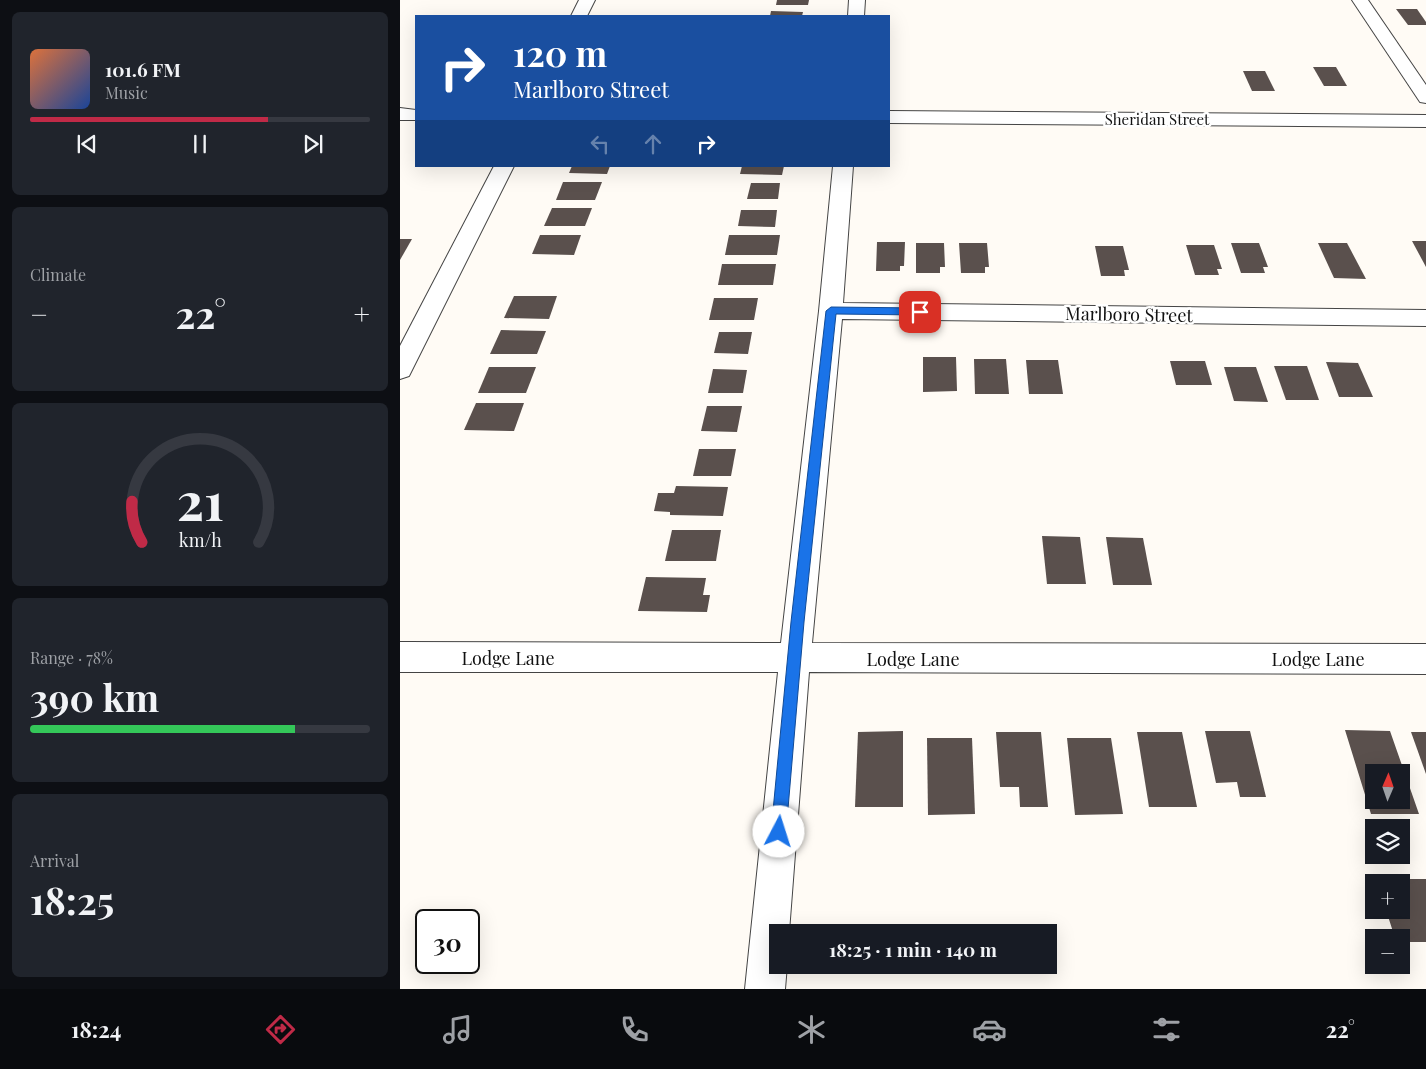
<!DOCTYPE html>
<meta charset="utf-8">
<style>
body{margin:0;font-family:"Playfair Display",serif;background:#20242c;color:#f1f3f6;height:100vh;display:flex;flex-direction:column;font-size:19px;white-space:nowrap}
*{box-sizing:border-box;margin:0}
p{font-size:16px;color:#9ea1a6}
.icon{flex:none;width:28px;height:28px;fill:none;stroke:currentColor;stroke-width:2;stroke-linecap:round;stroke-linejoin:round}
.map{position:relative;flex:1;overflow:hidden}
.details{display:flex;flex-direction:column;gap:12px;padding:12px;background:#0d0f14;width:400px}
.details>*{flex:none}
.hud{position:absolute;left:15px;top:15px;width:475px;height:152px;border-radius:0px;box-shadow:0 5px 20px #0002;background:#1a4fa0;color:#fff;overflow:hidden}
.needle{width:32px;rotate:2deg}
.controls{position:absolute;left:965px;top:764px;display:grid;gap:10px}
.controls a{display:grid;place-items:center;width:45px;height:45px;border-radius:0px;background:#171b24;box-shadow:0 5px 20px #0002;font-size:25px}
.speed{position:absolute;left:15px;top:909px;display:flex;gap:10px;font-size:25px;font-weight:700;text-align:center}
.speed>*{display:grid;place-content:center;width:65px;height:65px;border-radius:50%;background:#171b24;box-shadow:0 5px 20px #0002;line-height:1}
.speed .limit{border:2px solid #111;border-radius:8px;background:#fff;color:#111}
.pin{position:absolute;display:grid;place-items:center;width:42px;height:42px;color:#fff;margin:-21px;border-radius:10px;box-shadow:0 2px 8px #0006}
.me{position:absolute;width:55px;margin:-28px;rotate:5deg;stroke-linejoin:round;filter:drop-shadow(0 0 4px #0008)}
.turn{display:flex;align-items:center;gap:18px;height:105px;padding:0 15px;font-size:22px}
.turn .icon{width:65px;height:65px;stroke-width:2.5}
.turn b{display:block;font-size:35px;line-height:42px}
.lanes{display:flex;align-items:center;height:48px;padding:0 15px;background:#0003;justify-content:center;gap:25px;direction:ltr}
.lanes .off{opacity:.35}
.big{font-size:38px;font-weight:700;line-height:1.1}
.details .card{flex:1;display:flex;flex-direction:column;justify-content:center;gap:8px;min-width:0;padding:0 18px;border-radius:8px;background:#20242c}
.details .dial{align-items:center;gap:0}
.dial svg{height:130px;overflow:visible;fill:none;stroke:#363941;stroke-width:7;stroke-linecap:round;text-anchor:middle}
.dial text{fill:#f1f3f6;stroke:none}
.song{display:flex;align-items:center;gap:15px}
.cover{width:60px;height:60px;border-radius:8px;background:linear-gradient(135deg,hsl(20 70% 55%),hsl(220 70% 35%))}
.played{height:5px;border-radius:2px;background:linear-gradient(90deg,#c02a47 70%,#363941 70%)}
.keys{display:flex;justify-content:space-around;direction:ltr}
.heat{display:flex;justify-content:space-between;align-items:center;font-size:28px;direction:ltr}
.charge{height:8px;border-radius:4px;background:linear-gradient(90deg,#34c759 78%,#363941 0)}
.trip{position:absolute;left:369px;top:924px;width:288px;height:50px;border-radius:0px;background:#171b24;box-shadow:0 5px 20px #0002;font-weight:700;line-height:50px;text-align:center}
.menu{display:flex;height:80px;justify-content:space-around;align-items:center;background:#090b0e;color:#9ea1a6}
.menu .icon{width:35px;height:35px}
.menu .on{color:#c02a47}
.menu b{font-size:22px;color:#f1f3f6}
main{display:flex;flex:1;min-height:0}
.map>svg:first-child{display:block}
.building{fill:#5a504d;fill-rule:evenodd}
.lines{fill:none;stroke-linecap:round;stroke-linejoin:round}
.minor-casing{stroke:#444;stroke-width:2}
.minor{fill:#fff;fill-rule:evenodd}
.route{fill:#1a73e8;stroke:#114b97}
.labels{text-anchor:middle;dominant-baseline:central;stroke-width:5;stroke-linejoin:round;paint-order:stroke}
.far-street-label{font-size:15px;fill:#111;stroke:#fff}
.street-label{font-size:18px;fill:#111;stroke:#fff}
</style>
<main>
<section class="details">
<div class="card">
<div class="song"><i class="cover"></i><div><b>101.6 FM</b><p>Music</p></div></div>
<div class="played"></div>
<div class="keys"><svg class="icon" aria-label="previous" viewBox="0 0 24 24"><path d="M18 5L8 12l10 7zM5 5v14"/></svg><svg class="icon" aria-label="pause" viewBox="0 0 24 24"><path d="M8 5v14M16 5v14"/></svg><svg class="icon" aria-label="next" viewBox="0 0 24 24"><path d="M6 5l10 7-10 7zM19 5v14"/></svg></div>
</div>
<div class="card"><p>Climate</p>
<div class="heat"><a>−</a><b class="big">22°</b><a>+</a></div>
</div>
<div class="card dial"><svg viewBox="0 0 100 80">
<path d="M14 69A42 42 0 1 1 86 69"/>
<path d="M14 69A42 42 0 0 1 8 44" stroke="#c02a47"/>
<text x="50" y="56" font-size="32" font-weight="700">21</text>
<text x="50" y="72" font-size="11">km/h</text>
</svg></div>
<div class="card"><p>Range · 78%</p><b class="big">390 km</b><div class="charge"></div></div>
<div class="card"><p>Arrival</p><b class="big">18:25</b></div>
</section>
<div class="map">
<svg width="1026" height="989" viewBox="0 0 1026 989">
<rect width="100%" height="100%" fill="#fffbf5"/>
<g class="building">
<path d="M 377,0 L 409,0 L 408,5 L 376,5 Z"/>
<path d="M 996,9 L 1017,9 L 1026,22 L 1026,25 L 1008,25 Z"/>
<path d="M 371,11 L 403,12 L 402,16 L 370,16 Z"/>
<path d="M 913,67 L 936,67 L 947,86 L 924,86 Z"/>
<path d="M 843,71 L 865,71 L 875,91 L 852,91 Z"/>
<path d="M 172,166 L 210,166 L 207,174 L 169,173 Z"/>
<path d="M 342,166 L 384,166 L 382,175 L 340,174 Z"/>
<path d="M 163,182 L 202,182 L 195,200 L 156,200 Z"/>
<path d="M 351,183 L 380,183 L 378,199 L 347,199 Z"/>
<path d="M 152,208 L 192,208 L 185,226 L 144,226 Z"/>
<path d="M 341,210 L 377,210 L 375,227 L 338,226 Z"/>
<path d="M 140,235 L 181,235 L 174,255 L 132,254 Z"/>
<path d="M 329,235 L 380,235 L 377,255 L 325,255 Z"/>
<path d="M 0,239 L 12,239 L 0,260 Z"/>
<path d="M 1012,241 L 1026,241 L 1026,267 Z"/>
<path d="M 477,242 L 505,242 L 504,266 L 500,266 L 500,271 L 476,271 Z"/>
<path d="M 516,243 L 544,243 L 545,267 L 540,267 L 540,273 L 516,273 Z"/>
<path d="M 559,243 L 587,243 L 589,267 L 585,267 L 585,273 L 561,273 Z"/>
<path d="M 831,243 L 859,243 L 868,267 L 863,267 L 865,273 L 841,273 Z"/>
<path d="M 918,243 L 947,243 L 966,279 L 934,278 Z"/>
<path d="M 786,245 L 814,245 L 822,269 L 817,269 L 819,275 L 795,275 Z"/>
<path d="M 695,246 L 723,246 L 729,270 L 724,270 L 725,276 L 701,276 Z"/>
<path d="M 322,264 L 376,264 L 373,285 L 318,285 Z"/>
<path d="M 114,296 L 157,296 L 149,319 L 104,318 Z"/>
<path d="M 314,298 L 358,298 L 354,320 L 309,320 Z"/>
<path d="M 101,330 L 146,331 L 137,354 L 90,354 Z"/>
<path d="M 319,332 L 352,332 L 348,354 L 314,353 Z"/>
<path d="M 523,357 L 556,357 L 557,391 L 523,392 Z"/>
<path d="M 574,359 L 606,359 L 609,394 L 575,394 Z"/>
<path d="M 626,360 L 658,360 L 663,394 L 629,394 Z"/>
<path d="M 770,361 L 805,361 L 812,385 L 776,385 Z"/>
<path d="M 926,362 L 958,363 L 973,397 L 939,397 Z"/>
<path d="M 874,366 L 907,366 L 919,400 L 886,400 Z"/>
<path d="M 89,367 L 136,367 L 126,393 L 78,393 Z"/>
<path d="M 824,367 L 856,367 L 868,402 L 834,401 Z"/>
<path d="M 313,369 L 347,370 L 343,393 L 308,393 Z"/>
<path d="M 76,403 L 124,403 L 114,431 L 64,430 Z"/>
<path d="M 307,406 L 342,406 L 337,432 L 301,431 Z"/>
<path d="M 299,449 L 336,449 L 331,476 L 293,476 Z"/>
<path d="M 276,486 L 328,487 L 323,516 L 270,515 L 270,512 L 254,511 L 258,493 L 274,493 Z"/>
<path d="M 272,530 L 321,530 L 316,561 L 265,561 Z"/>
<path d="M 642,536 L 680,537 L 686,584 L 647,584 Z"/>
<path d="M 706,537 L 743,538 L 752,585 L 713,585 Z"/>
<path d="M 246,577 L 306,578 L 303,595 L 310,595 L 307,612 L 238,611 Z"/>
<path d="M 945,730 L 990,731 L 1019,814 L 971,814 ZM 974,772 L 1001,772 L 1001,800 L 974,800 Z"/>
<path d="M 503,731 L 503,807 L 455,807 L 458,732 Z"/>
<path d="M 805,731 L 850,731 L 866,797 L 840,797 L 837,782 L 816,783 Z"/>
<path d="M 596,732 L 641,732 L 648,807 L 620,807 L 619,787 L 600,787 Z"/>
<path d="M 737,732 L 782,732 L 797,807 L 749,807 Z"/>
<path d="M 1011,732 L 1026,732 L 1026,774 Z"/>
<path d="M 527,738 L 572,738 L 575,814 L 528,815 Z"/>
<path d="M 667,738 L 711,738 L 723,814 L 675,815 Z"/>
<path d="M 977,879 L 1026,879 L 1026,942 L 1001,942 L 1001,938 L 995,938 L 986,910 L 1001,910 L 1001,882 L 978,882 Z"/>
</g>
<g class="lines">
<defs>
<g id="minor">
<path d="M 179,0 L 195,0 L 187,16 L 171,16 Z"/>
<path d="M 449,0 L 465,0 L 464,16 L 448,16 Z"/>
<path d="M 952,0 L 968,0 L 1026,85 L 1026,103 L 1020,102 Z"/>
<path d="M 0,108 L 16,110 L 16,120 L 0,120 Z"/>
<path d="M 489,111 L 1026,115 L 1026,127 L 489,123 Z"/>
<path d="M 94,166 L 114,166 L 9,376 L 0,379 L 0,346 Z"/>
<path d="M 433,166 L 453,166 L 443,303 L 1026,310 L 1026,326 L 442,319 L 412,643 L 1026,644 L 1026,674 L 409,672 L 389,932 L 378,932 L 378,965 L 387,965 L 385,989 L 345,989 L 378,672 L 0,672 L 0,642 L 381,643 L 419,311 Z"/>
</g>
</defs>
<use href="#minor" class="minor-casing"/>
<use href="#minor" class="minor"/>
</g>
<path class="route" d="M 431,307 L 520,308 L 525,312 L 520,315 L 436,314 L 404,622 L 386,832 L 384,837 L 379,839 L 373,837 L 371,832 L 391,622 L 426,311 Z"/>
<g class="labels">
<g class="far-street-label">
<text x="757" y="119">Sheridan Street</text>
</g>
<g class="street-label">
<text transform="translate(729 314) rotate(1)">Marlboro Street</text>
<text x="108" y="658">Lodge Lane</text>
<text x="513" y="659">Lodge Lane</text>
<text x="918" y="659">Lodge Lane</text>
</g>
</g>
</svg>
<div class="controls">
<a><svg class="needle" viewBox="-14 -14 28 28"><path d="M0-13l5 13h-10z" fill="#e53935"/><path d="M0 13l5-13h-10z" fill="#9ea1a6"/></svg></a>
<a><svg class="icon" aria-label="layers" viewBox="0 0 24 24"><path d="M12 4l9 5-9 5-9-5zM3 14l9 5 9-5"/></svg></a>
<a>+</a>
<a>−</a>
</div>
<div class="speed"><div class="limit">30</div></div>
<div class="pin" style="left:520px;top:312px;background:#d93025"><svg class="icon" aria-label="arrive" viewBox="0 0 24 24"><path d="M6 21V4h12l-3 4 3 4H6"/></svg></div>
<svg class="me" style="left:379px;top:832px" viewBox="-20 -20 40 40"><circle r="19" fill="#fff"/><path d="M0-13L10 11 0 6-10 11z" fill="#1a73e8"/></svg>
<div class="trip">18:25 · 1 min · 140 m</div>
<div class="hud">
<div class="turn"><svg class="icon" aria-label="right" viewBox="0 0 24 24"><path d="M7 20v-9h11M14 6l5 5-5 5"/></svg><div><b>120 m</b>Marlboro Street</div></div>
<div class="lanes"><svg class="icon off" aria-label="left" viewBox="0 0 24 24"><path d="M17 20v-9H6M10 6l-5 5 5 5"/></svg><svg class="icon off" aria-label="ahead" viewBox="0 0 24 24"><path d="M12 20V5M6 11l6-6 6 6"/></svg><svg class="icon" aria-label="right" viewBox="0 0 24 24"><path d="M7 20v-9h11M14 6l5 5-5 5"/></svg></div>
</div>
</div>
</main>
<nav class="menu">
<b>18:24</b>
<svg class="icon on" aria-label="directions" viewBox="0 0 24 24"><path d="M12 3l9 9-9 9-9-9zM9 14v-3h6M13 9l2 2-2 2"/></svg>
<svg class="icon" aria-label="music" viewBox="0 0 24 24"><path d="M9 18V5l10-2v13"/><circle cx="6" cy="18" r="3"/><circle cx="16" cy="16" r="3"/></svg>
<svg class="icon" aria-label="phone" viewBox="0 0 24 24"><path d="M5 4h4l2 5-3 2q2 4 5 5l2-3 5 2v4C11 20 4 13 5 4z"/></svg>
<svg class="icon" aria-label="climate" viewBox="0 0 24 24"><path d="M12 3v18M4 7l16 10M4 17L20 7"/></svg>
<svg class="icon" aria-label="car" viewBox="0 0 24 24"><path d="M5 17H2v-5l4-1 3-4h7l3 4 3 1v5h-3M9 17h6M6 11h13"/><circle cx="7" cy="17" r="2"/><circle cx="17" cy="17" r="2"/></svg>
<svg class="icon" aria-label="filters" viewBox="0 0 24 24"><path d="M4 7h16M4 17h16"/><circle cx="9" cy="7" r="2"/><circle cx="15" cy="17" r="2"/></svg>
<b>22°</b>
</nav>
